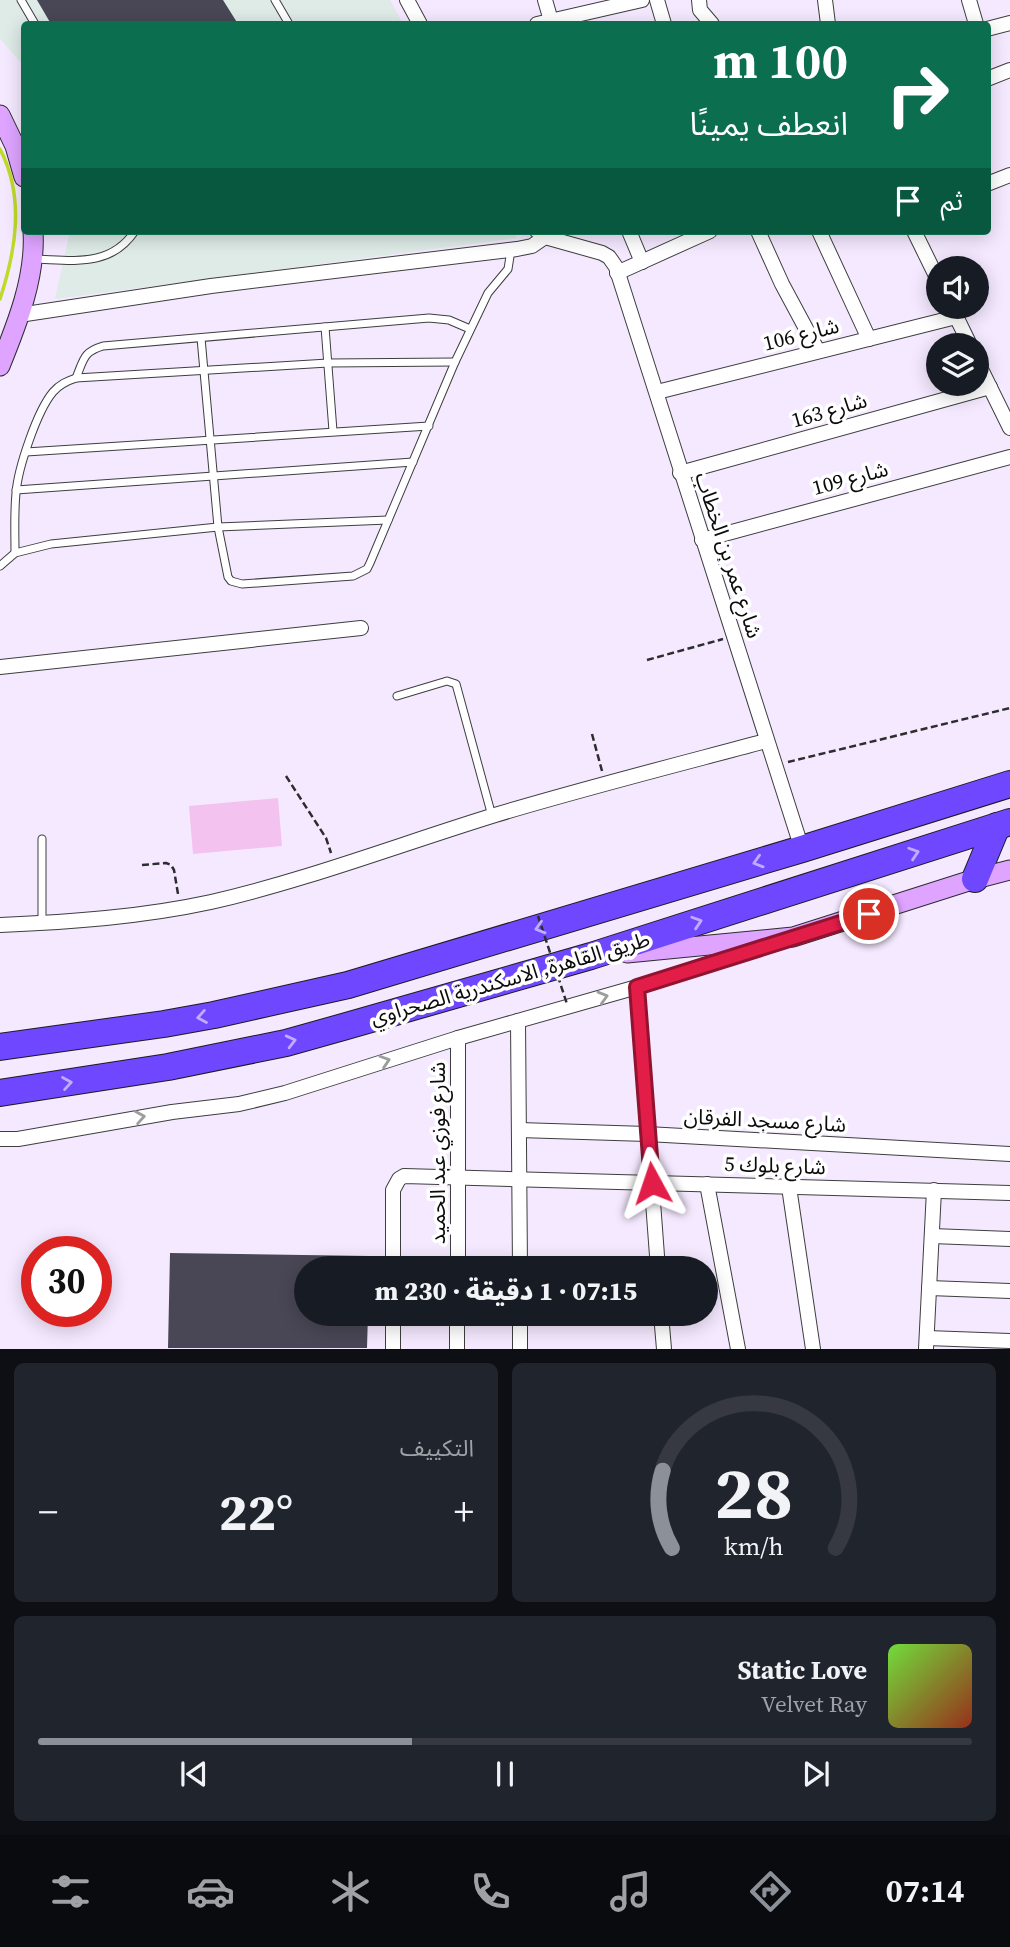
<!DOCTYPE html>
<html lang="ar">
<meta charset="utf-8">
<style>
body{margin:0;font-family:"Source Serif 4","Noto Sans Arabic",serif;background:#20242c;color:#f1f3f6;direction:rtl;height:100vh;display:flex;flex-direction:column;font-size:26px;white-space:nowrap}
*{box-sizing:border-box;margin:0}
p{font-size:23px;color:#9ea1a6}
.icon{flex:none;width:38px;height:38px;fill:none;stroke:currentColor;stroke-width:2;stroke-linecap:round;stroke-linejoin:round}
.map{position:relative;height:1349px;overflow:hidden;direction:ltr}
.sheet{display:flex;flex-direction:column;gap:14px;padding:14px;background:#0d0f14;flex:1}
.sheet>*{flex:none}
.hud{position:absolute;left:21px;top:21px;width:970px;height:214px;border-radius:7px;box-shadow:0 4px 18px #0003;direction:rtl;background:#0b6e4f;color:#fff;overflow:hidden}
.buttons{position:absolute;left:926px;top:256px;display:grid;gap:14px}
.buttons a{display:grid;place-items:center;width:63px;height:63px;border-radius:50%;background:#171b24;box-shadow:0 4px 18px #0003;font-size:35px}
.speed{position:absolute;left:21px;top:1236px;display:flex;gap:14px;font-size:35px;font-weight:700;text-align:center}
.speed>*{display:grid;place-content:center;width:91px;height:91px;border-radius:50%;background:#171b24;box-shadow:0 4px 18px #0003;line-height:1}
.speed .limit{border:10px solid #d22;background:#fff;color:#111}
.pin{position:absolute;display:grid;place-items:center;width:60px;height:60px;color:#fff;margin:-30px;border:4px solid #fff;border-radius:50%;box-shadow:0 2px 7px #0007}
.me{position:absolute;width:77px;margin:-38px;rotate:355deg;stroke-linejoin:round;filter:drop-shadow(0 0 5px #0008)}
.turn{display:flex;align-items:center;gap:24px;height:147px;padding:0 28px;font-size:32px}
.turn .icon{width:91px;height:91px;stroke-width:2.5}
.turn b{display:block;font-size:49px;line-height:60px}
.then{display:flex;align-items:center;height:66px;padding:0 28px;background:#0003;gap:14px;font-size:26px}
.big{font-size:52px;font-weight:800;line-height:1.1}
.sheet .tile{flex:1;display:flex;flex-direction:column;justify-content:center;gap:10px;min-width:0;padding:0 24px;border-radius:10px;background:#20242c}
.sheet .dial{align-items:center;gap:0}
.dial svg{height:182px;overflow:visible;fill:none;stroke:#363941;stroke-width:7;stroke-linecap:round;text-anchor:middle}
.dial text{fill:#f1f3f6;stroke:none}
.song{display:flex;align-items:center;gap:21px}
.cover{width:84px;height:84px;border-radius:10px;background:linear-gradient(135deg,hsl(100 70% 55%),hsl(10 70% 35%))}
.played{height:7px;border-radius:4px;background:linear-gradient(90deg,#8c9099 40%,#363941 40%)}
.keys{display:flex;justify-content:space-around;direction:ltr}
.heat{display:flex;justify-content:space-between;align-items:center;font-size:38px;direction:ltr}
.sheet .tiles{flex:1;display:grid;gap:14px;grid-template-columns:1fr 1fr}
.tile:last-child{grid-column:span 2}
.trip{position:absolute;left:294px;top:1256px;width:424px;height:70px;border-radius:35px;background:#171b24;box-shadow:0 4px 18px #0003;font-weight:800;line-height:70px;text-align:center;direction:rtl}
.tab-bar{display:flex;height:112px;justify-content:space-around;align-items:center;background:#090b0e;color:#9ea1a6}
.tab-bar .icon{width:49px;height:49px}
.tab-bar .active{color:#8c9099}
.tab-bar b{font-size:32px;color:#f1f3f6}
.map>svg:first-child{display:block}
.industrial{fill:#deebe7}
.pitch{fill:#f3c2ee}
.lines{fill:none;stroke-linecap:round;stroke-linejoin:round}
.stream{stroke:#bfda28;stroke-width:3.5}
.building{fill:#494755}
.lane-casing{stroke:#3e3e3e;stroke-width:9}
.street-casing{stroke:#3e3e3e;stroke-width:16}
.secondary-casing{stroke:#2d2d2d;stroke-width:21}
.highway-casing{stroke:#1c1c1c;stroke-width:28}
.path{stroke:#2d2d2d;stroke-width:2.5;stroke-dasharray:7 3.5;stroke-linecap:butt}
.lane{stroke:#fff;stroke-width:7}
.street{stroke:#fff;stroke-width:14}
.secondary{stroke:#dea4ff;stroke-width:19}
.highway{stroke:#6e47ff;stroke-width:26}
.path-bridge{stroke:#2d2d2d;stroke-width:2.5;stroke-dasharray:7 3.5;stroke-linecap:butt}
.oneway{stroke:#beacff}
.oneway2{stroke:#9d9d9d}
.route-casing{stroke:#92132f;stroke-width:18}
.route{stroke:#e11d48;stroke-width:12}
.labels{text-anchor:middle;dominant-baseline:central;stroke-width:7;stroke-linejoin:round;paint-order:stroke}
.street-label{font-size:21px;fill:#0b0b0b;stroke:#fff}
</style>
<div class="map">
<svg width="1010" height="1349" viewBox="0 0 1010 1349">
<rect width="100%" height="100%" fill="#f5e9ff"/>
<g class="industrial">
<path d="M 0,0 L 390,0 L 403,24 L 24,24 L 24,66 L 0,39 Z"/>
<path d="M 70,231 L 513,231 L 517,238 L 55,299 Z"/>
</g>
<path class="pitch" d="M 278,798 L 282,846 L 193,854 L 189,806 Z"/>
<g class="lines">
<path class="stream" d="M 0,149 C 25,197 16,250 0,299"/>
</g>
<g class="building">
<path d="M 37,0 L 223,0 L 238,24 L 51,24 Z"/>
<path d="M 170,1253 L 369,1256 L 369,1269 L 306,1269 L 306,1314 L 368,1314 L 367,1348 L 168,1348 Z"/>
</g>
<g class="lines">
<defs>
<g id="lane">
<path d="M 21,0 L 35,24"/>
<path d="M 275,0 L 289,24"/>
<path d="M 34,259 C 73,260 110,268 135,231"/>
<path d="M 325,327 L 333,431"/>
<path d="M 201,338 L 218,527 L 228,577 L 231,581 L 242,584 L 353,576 L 367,569 L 370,563 L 455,362 L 488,293 L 508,269 L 511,250"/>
<path d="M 76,378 C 84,359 83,352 103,346 L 429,318 L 449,320 L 470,329"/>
<path d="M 26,452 L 429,426"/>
<path d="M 16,490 L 413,462"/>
<path d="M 15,553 C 15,533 14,513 16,493 C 18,468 37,411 53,392 C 60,384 67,381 76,378 L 328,363 L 455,362"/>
<path d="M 0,566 L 15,553 L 51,544 L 218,527 L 388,520"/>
<path d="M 397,696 L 447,681 L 456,684 L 492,816"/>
<path d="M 42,839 L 42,922"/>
</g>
<g id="street">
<path d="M 407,0 L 420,24"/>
<path d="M 545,0 L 552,24"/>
<path d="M 657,0 L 664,24"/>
<path d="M 699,0 L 700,10 L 712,24"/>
<path d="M 825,0 L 828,24"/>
<path d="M 969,0 L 976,24"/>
<path d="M 537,24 L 642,0"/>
<path d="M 987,29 L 1010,23"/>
<path d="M 987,79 L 1010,70"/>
<path d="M 987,184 L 1010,175"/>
<path d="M 537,231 L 545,237 L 602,253 L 609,257 L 616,267 L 802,849"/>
<path d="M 629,231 L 642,262"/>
<path d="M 758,231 L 782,284 L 818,351"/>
<path d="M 819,231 L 869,339"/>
<path d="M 914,231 L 938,280"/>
<path d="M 617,273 L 710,231"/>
<path d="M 951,306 L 970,345"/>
<path d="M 19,315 L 211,286 L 517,249 L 532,246 L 545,237"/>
<path d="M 976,359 L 1010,428"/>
<path d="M 657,392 L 956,317"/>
<path d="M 680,473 L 990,387"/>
<path d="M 702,540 L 1010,457"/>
<path d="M 0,667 L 361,628"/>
<path d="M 0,925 C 70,922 142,917 211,902 C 307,880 401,844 495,815 C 585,788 676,765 766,741"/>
<path d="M 637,987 L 658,1269"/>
<path d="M 518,1021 L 520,1269"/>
<path d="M 519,1130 L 647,1134 L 1010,1154"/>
<path d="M 0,1139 L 18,1139 L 172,1112 L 239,1104 L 285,1093 L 458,1038 L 637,987 L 767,945"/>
<path d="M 707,1184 L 738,1349"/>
<path d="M 789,1187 L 813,1349"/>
<path d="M 932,1236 L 1010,1239"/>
<path d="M 393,1269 L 393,1190 L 399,1179 L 404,1176 L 1010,1193"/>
<path d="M 458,1269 L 458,1038"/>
<path d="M 929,1288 L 1010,1291"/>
<path d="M 661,1314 L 664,1349"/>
<path d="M 927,1338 L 1010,1341"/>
<path d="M 393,1349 L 393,1314"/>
<path d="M 457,1349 L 457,1314"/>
<path d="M 520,1349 L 520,1314"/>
<path d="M 926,1349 L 934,1190"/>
</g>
<g id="secondary">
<path d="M 0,115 L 15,146 L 24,177"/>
<path d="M 0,366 C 17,324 36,277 33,231"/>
<path d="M 627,953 L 793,937 L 975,879 L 1010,870"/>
</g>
<g id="highway">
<path d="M 975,879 L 997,826"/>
<path d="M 0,1047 L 164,1024 L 214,1015 L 348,985 L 802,849 L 1010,784"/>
<path d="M 0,1093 L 168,1067 L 286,1043 L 343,1027 L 591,956 L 1010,822"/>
</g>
</defs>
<use href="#lane" class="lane-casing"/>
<use href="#street" class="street-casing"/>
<use href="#secondary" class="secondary-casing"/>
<use href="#highway" class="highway-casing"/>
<g class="path">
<path d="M 647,660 L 723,639"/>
<path d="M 592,734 L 602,771"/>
<path d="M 788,762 L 1010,708"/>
<path d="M 286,776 L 326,838 L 331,853"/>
<path d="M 142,865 L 166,863 L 171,865 L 174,870 L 178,894"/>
</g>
<use href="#lane" class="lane"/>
<use href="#street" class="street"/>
<use href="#secondary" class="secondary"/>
<use href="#highway" class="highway"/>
<path class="path-bridge" d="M 538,916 L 567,1004"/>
</g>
<defs><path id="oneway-chevron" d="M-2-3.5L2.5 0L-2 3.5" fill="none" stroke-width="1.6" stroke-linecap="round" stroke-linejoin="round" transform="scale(1.75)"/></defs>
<g class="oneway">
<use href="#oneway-chevron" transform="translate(914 853) rotate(-18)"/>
<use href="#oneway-chevron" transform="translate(758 862) rotate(163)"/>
<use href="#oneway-chevron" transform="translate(697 922) rotate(-18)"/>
<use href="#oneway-chevron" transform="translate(540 928) rotate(163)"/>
<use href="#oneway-chevron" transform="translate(202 1017) rotate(170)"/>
<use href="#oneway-chevron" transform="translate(291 1041) rotate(-14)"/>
<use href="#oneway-chevron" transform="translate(67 1083) rotate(-9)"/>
</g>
<g class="oneway2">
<use href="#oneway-chevron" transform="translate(603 997) rotate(-16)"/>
<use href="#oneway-chevron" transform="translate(385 1061) rotate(-18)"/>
<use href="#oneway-chevron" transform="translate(140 1117) rotate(-10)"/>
</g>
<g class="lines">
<defs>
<path id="route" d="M 652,1183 L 637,987 L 869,914"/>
</defs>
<use href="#route" class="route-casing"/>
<use href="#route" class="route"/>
</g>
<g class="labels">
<g class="street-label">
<text transform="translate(801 334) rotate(-14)">شارع 106</text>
<text transform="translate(829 410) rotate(-16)">شارع 163</text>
<text transform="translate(850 478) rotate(-15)">شارع 109</text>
<text transform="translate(729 555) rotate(72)">شارع عمر بن الخطاب</text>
<text transform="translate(510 978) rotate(-16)">طريق القاهرة, الاسكندرية الصحراوي</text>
<text transform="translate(765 1120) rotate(3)">شارع مسجد الفرقان</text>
<text transform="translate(437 1153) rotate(-90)">شارع فوزي عبد الحميد</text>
<text transform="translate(775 1165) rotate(2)">شارع بلوك 5</text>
</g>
</g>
</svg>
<div class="buttons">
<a><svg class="icon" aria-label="sound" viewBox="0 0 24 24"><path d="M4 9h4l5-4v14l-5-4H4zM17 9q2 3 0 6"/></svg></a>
<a><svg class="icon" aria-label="layers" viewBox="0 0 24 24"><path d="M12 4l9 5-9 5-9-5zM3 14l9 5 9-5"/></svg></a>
</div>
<div class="speed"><div class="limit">30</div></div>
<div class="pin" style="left:869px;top:914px;background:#d93025"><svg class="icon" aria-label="arrive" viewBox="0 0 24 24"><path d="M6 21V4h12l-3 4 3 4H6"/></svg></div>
<svg class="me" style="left:652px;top:1183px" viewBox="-20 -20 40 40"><path d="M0-17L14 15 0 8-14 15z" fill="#e11d48" stroke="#fff" stroke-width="4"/></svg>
<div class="trip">07:15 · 1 دقيقة · 230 m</div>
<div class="hud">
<div class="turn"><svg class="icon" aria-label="right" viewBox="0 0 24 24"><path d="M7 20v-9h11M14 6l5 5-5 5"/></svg><div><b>100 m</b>انعطف يمينًا</div></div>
<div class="then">ثم<svg class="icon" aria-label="arrive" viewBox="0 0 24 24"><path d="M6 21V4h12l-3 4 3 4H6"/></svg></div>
</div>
</div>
<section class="sheet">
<div class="tiles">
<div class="tile dial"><svg viewBox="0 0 100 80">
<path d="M14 69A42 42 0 1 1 86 69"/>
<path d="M14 69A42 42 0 0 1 10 35" stroke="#8c9099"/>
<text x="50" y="56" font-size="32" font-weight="700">28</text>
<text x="50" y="72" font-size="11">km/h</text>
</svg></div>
<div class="tile"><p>التكييف</p>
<div class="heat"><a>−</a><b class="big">22°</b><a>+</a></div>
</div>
<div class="tile">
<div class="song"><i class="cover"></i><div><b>Static Love</b><p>Velvet Ray</p></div></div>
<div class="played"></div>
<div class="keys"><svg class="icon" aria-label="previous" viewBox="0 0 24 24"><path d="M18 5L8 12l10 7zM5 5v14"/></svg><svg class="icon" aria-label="pause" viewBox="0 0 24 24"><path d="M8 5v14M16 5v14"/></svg><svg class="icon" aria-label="next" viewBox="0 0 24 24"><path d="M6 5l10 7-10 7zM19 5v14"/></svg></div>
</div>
</div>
</section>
<nav class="tab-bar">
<b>07:14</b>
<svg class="icon active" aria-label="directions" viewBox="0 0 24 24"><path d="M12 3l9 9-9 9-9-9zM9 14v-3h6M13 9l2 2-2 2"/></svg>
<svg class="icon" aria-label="music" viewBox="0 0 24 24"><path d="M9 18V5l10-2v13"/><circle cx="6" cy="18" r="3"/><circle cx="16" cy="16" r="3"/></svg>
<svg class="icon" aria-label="phone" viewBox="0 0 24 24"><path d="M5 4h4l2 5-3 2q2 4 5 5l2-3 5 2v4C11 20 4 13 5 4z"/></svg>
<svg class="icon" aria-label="climate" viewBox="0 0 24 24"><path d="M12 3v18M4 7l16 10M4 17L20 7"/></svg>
<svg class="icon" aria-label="car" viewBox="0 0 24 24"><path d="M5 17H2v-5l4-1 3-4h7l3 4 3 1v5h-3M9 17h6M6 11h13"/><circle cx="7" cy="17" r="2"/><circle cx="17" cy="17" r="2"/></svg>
<svg class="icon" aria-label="filters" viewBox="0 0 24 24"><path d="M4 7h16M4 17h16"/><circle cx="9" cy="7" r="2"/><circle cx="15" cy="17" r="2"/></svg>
</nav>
